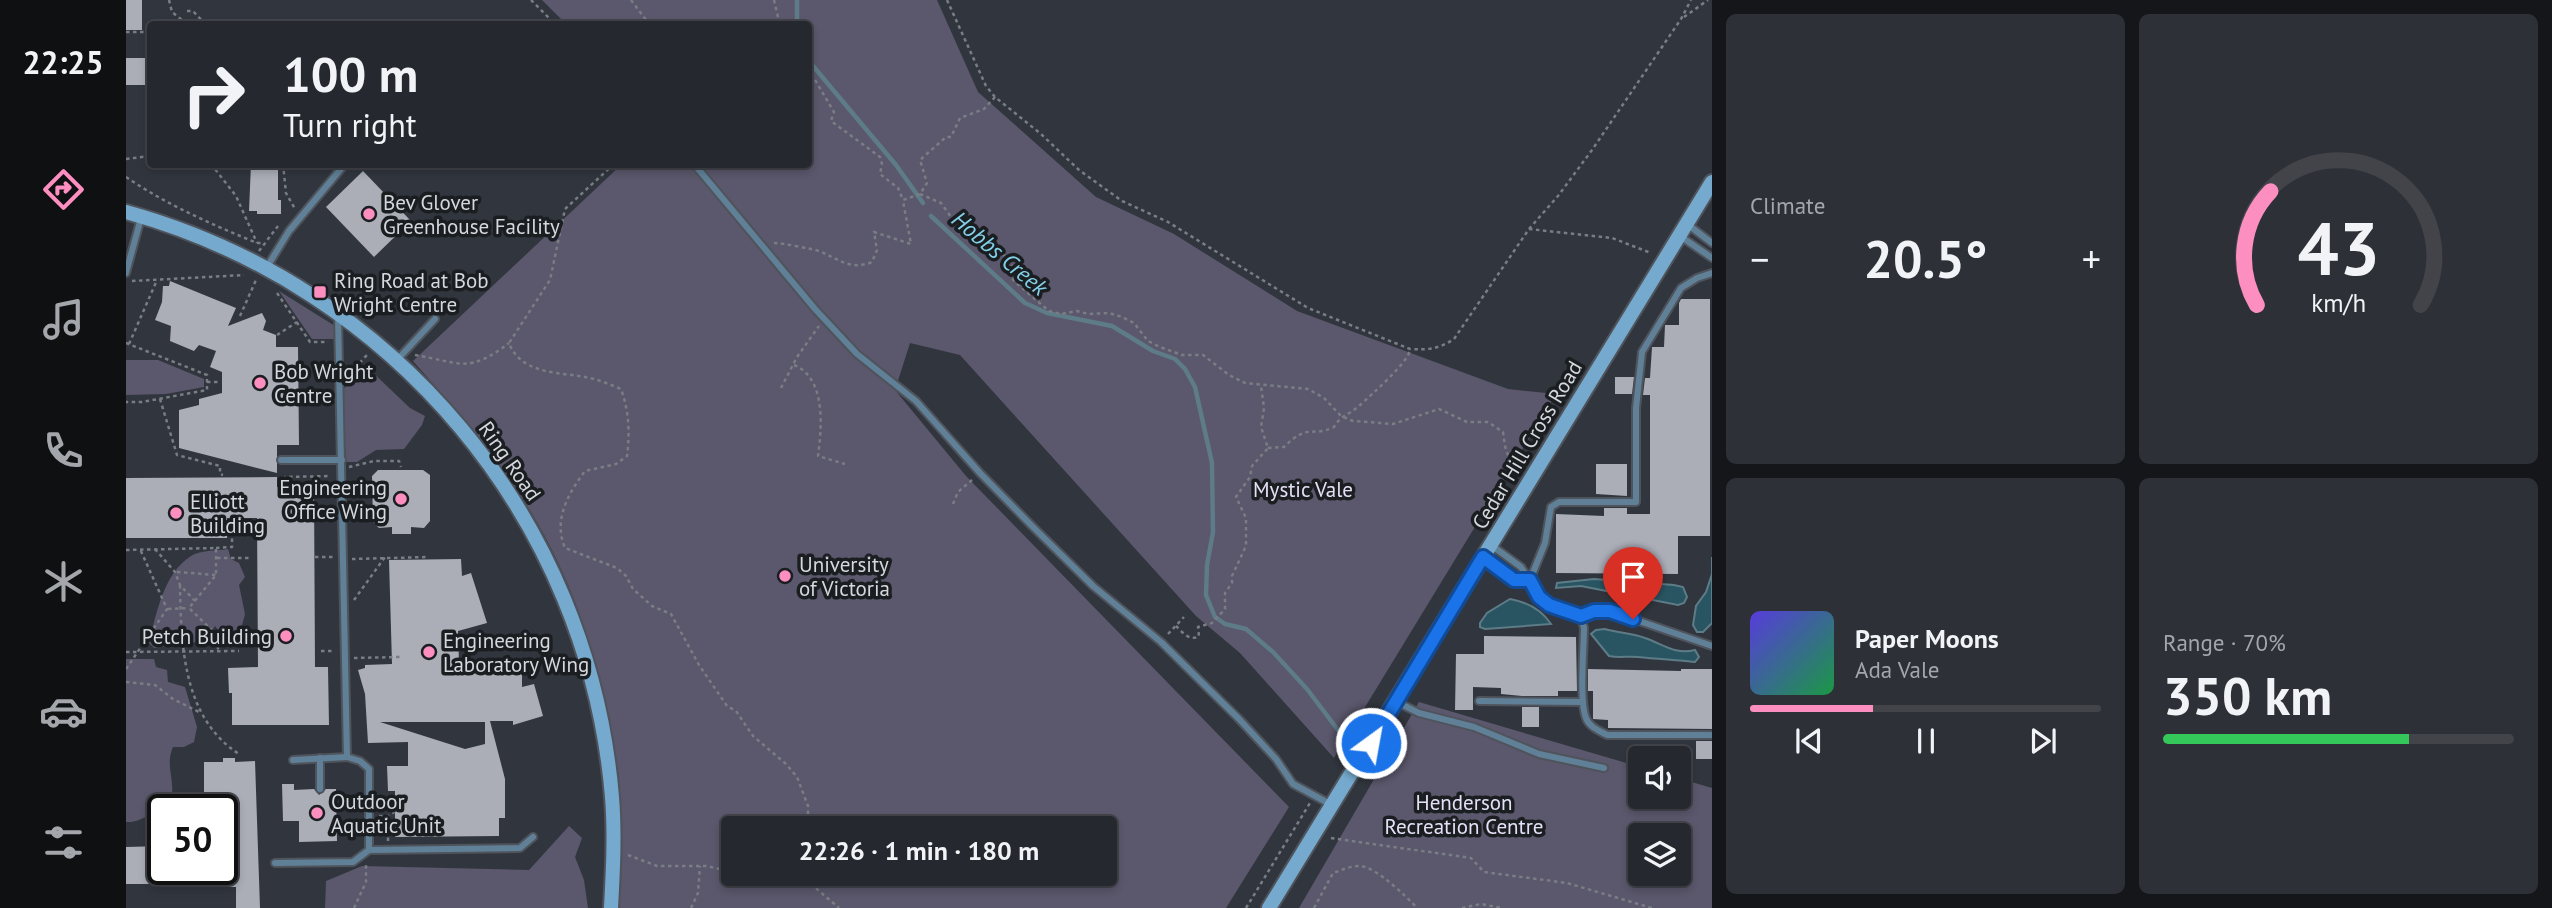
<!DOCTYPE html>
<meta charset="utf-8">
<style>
body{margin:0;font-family:"PT Sans",sans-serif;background:#2d3036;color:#f1f3f6;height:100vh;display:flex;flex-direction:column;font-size:26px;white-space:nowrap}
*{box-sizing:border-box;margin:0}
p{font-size:23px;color:#a3a6aa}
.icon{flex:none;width:38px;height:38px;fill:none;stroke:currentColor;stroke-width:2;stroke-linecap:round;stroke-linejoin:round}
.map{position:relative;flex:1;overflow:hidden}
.side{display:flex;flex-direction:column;gap:14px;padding:14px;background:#141619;width:840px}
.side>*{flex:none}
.top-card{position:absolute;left:21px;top:21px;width:665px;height:147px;border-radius:7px;box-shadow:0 4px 10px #0003,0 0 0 2px #42444a;background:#25282e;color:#f1f3f6;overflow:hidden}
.controls{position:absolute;left:1502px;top:746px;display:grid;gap:14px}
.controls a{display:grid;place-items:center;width:63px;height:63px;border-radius:7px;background:#25282e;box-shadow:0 4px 10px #0003,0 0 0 2px #42444a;font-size:35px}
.speed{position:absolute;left:21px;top:794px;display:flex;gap:14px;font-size:35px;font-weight:700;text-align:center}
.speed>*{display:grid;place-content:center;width:91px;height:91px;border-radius:50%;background:#25282e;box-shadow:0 4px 10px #0003,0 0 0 2px #42444a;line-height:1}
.speed .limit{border:4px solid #111;border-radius:10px;background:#fff;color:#111}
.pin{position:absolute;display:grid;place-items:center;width:60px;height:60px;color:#fff;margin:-72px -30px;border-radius:50% 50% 50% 0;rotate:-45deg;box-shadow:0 0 7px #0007}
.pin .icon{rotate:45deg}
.me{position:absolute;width:77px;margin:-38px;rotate:32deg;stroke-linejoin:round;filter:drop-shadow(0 0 5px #0008)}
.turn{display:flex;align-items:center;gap:24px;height:147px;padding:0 21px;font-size:32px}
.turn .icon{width:91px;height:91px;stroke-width:2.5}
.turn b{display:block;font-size:49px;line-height:60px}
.big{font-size:52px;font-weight:700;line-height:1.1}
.side .tile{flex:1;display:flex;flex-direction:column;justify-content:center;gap:10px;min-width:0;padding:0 24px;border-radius:10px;background:#2d3036}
.side .dial{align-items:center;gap:0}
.dial svg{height:182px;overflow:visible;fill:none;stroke:#42444a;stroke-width:7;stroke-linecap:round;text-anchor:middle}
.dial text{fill:#f1f3f6;stroke:none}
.song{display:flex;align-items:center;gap:21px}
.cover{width:84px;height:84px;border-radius:10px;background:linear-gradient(135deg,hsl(250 70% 55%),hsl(140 70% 35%))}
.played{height:7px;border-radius:4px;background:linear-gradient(90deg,#fd8ec0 35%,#42444a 35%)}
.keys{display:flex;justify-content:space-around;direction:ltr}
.heat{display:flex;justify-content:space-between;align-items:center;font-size:38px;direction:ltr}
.charge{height:10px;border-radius:5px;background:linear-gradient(90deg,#34c759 70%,#42444a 0)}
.side .tiles{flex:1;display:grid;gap:14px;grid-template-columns:repeat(2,1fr)}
.trip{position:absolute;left:595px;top:816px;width:396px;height:70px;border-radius:7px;background:#25282e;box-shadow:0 4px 10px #0003,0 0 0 2px #42444a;font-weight:700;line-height:70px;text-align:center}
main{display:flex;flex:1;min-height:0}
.dock{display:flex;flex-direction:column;width:126px;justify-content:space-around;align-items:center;background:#0f1012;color:#a3a6aa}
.dock .icon{width:49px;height:49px}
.dock .on{color:#fd8ec0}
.dock b{font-size:32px;color:#f1f3f6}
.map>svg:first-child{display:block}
.green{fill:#5b576c;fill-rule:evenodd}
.water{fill:#295562;stroke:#5d7c87;stroke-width:2}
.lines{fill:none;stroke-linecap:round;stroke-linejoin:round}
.stream{stroke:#5d7c87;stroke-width:4.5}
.building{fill:#abadb7;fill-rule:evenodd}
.lane-casing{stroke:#4f535b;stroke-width:10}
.secondary-casing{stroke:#4f535b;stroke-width:18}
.path{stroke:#797d84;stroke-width:2.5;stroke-dasharray:3.5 3.5;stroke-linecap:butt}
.lane{stroke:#608097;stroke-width:6}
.secondary{stroke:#75aace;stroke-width:14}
.route-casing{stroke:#114b97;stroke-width:18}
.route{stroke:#1a73e8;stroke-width:12}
.poi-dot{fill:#fd8ec0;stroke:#1b1e21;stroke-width:2.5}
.labels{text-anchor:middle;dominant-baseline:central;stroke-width:7;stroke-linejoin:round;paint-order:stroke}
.poi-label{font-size:21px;fill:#d5d8dd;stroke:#1b1e21;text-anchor:start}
.street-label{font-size:21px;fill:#d5d8dd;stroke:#1b1e21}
.park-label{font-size:21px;fill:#e5e0f8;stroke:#1b1e21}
.water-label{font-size:23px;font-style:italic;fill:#83d0e9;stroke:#1b1e21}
</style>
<main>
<nav class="dock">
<b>22:25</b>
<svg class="icon on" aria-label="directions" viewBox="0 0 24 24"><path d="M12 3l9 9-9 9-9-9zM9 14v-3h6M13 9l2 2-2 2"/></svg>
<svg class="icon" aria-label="music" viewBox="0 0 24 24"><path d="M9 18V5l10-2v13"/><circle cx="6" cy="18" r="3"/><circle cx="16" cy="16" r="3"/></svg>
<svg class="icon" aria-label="phone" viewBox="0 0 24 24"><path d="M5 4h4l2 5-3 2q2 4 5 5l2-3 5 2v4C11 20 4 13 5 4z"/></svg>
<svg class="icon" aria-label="climate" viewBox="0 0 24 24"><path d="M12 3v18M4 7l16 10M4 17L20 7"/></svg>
<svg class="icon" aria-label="car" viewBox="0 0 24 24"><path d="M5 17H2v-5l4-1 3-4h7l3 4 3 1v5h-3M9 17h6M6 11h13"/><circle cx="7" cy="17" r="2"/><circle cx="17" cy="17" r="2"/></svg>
<svg class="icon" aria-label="filters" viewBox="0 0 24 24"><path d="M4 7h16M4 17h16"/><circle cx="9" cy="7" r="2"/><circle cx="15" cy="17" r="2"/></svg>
</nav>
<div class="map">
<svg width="1586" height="908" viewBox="0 0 1586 908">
<rect width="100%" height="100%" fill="#31363e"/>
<g class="green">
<path d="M 416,0 L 811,0 L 852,92 L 970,197 L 1048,234 L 1171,311 L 1382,389 L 1430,394 L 1208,758 L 1114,653 L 1070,616 L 834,355 L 784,343 L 769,390 L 840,476 L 1163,807 L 1100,908 L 493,908 C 501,759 473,610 387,484 C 357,440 322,401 287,361 L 495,165 L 682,164 L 682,24 L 440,24 ZM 607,828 L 978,828 L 978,873 L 607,873 Z"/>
<path d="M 153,291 L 209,326 L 209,339 L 186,339 Z"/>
<path d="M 0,360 L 32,360 L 78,379 L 78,387 L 40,394 L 0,395 Z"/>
<path d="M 242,368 L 284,408 L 299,416 L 296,425 L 278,449 L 250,450 L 231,462 L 220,462 L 216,391 L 235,369 Z"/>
<path d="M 102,549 L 105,559 L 113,563 L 119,577 L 113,585 L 119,614 L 112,640 L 102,644 L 89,626 L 79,641 L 28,648 L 23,643 C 30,614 38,573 65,556 C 74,550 90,551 102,549 Z"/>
<path d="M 0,659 L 28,659 L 30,667 L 41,670 L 42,682 L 59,687 L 71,727 L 68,742 L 58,747 L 47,747 C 37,769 55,787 40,810 C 24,810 17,823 0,822 Z"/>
<path d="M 1293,702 L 1514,767 L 1514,796 L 1552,796 L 1552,778 L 1586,788 L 1586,908 L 1173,908 ZM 1514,835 L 1552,835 L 1552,873 L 1514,873 Z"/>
<path d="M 443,826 L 456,838 L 449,857 L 458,880 L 462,908 L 199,908 L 200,881 L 236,866 L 403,870 Z"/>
</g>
<g class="water">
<path d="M 1586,557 L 1586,623 L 1577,632 L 1571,632 L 1567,625 L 1570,606 L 1580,592 L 1586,574 Z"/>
<path d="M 1468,579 L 1548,585 L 1557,587 L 1561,597 L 1558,603 L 1552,605 L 1455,586 L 1430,588 L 1431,583 Z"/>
<path d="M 1384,599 C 1401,602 1415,609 1425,624 L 1359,629 L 1354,627 L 1354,623 L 1361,613 Z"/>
<path d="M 1479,629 C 1492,633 1506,633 1519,638 C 1537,644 1549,655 1569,650 L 1573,657 L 1569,662 C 1549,660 1531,659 1512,657 C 1502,656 1493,658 1483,656 L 1465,634 L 1470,630 Z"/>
</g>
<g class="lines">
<g class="stream">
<path d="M 671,0 L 671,24"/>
<path d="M 682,60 L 770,165 L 797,203"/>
<path d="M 805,216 L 899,303 L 921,313 L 986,326 L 1027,351 L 1049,359 L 1059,369 L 1069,387 L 1086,463 L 1087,532 L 1081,565 L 1080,595 L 1089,617 L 1099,624 L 1120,629 L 1147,652 L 1181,689 L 1212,730"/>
</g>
</g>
<g class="building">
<rect x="0" y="0" width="16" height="30"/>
<rect x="0" y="58" width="24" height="27"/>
<path d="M 125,164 L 152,164 L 152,200 L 155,200 L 155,214 L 131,214 L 131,211 L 123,211 Z"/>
<path d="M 237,171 L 285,221 L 248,257 L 200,207 Z"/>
<path d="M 44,281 L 110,308 L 102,326 L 136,313 L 140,321 L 137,330 L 150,335 L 150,347 L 172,347 L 173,445 L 151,445 L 151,473 L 53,448 L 53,410 L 73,405 L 73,399 L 96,393 L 96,372 L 84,367 L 90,351 L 73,345 L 68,351 L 44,341 L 45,326 L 29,320 L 36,302 L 37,286 L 43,286 Z"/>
<path d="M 1555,299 L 1584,299 L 1584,536 L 1552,536 L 1552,574 L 1430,573 L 1430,514 L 1478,516 L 1478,508 L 1501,508 L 1501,514 L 1524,514 L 1524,395 L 1517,395 L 1519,378 L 1524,378 L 1526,347 L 1538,347 L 1539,325 L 1553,325 L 1553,303 Z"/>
<path d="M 1489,377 L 1508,377 L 1506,394 L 1489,394 Z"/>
<path d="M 1470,464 L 1501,464 L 1501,496 L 1470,494 Z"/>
<path d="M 252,470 L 297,470 L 304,475 L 304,521 L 298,528 L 285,527 L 285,534 L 266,534 L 266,527 L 253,528 L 247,522 L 246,476 Z"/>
<path d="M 151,477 L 151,487 L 188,487 L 189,667 L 202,667 L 203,725 L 106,725 L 106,693 L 103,693 L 102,668 L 132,667 L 131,518 L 101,518 L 101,538 L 0,538 L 0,478 Z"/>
<path d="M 335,559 L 336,576 L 345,573 L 361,623 L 332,631 L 333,663 L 396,663 L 396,687 L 408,684 L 417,716 L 387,725 L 387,721 L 364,721 L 379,779 L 379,818 L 373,818 L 373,836 L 269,837 L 269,791 L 262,791 L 261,766 L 282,766 L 282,742 L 242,743 L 239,694 L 232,670 L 239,668 L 239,665 L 266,664 L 263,560 ZM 254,722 L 359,722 L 359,744 L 339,749 Z"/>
<path d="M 1358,636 L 1450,637 L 1451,691 L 1432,691 L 1432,696 L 1396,696 L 1375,694 L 1375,688 L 1347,687 L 1347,710 L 1329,710 L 1330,654 L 1358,654 Z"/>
<path d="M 1462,669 L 1555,671 L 1555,669 L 1586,669 L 1586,729 L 1482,728 L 1482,720 L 1467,719 L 1467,691 L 1462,691 Z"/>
<rect x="1396" y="707" width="17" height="20"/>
<rect x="1570" y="741" width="16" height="18"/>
<path d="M 97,758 L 109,758 L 109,762 L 129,761 L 134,908 L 110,908 L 110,887 L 81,887 L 81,884 L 0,884 L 0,847 L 37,846 L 37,870 L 96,870 L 96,810 L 78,810 L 78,762 L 97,762 Z"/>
<path d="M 156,784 L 168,784 L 168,790 L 188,789 L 193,795 L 200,789 L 210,789 L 211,841 L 173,842 L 173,821 L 157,821 Z"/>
</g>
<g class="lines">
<defs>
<g id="lane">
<path d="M 568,164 L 689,309 L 731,354 L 790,401 L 854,473 L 907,527 L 967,586 L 1035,642 L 1113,719 L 1150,759 L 1167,784 L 1204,804"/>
<path d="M 1561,224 L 1586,243"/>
<path d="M 1554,236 L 1586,258"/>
<path d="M 141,267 L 163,231 L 219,164"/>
<path d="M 0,273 L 15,218"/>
<path d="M 212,316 L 221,757 L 234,761 L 243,769 L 243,850"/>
<path d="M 271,360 L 309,319"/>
<path d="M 155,460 L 216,460"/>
<path d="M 1365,545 L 1395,567 L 1414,597 L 1423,605 L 1455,616 L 1458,628 C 1458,648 1453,701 1460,718 C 1463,727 1474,731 1481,735 L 1586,735"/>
<path d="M 1357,557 L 1388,580 L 1404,580"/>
<path d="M 1404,580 L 1419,543 L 1425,507 L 1433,502 L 1510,502 L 1510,408 L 1516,352 L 1555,288 L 1571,278 L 1586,273"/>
<path d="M 1455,616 L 1468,611 L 1484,611 L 1586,646"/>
<path d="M 1353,701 L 1457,702"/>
<path d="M 1271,702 L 1293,713 L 1348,727 L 1413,754 L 1478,768"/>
<path d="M 194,758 L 194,789"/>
<path d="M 167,760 L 221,757"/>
<path d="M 149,863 L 227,862 L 243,850 L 394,848 L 407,837"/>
</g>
<g id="secondary">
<path d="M 0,212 C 268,286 463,519 486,797 C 489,834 487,871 485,908"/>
<path d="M 1143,908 L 1586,182"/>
</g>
</defs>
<use href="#lane" class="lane-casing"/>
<use href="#secondary" class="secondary-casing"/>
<g class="path">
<path d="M 43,0 L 46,12 L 61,24"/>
<path d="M 405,0 L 429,24"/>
<path d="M 505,0 L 523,24"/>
<path d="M 648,0 L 652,17 L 658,24"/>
<path d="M 821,0 L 860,86 L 869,97 L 915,134 L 953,170 L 996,201 L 1042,222 L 1182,308 L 1284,349 C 1302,350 1313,349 1328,339 L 1403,229 L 1432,196 L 1466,150 L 1555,19 L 1565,0"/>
<path d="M 61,11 L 67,11 L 79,24"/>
<path d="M 1558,17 L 1582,0"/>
<path d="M 0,32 L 24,32"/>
<path d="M 682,68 L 708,112 L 705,121 L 754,157 L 756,164 L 754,174 L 772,188 L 777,200 L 794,194 L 801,183 L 794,160 L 820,137 L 825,137 L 834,118 L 858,109 L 869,97"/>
<path d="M 0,159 L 24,156"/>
<path d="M 85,164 L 110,196 L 131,243"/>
<path d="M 157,164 L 160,193 L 169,209"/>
<path d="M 488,164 L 439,209 L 424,280 L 383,343 C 395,374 431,372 459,377 C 471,379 483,384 495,389 C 503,411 504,433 501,456 L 490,464 L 459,471 C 442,494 427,520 439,548 L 491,568 L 500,576 L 507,589 L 526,606 L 545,614 L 573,665 L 601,706 L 610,711 L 627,736 L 660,764 L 671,777 L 682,806 L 682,828"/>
<path d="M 0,177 C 41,205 85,224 131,243 L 137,243"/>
<path d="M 794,194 L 815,203 L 825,217 L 843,232 L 868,243 L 886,265 L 885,276 L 888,281 L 923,311 L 935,314 L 951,311 L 962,314 L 983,313 L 996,317 L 1008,323 L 1022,341 L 1034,347 L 1056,355 L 1077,355 L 1103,375 L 1119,383 L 1182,389 L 1198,398 L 1215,416 L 1227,421 L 1267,424 L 1313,409 L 1341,422 L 1362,422 L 1377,432 C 1380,452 1378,456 1398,467"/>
<path d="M 1403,229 L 1486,238 L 1525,253"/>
<path d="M 648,243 C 656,243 686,249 693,251 C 713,259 724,271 746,262 L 751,250 L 748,232 L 785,244 L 777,201"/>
<path d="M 133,251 L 152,226"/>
<path d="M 6,281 L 118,275"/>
<path d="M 151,293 L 184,342 L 202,342"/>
<path d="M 114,316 L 130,280"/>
<path d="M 151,335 L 171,322"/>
<path d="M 0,343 L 81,375 L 81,390 L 16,402 L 0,402"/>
<path d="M 3,344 L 31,280"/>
<path d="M 289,355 C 336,363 342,374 383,343"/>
<path d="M 668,365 C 700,378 696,426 692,456 L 719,464"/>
<path d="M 224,373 L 241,355"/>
<path d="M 81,382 L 94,382"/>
<path d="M 655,388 L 671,357 L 693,326"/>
<path d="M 34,399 L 51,455 L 94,466 L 94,474 L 97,475"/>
<path d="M 1142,448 L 1158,447 C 1183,422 1186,438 1208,427 C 1215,415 1223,415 1233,406 C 1246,394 1281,364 1284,350"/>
<path d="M 223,467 L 248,461 L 273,461 L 275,467"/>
<path d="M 159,487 L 159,477 L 205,476"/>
<path d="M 827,504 L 832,492 L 846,480"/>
<path d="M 90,548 L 106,547 L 106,521"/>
<path d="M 29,549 L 49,572 L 54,585 L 69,601"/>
<path d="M 0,550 L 90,548 L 90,575 L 63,608 L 92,636 L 92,652"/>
<path d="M 189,557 L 207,557"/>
<path d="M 91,558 L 126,558"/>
<path d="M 226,559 L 303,557"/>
<path d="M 51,572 L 90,575"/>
<path d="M 54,585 C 55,646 57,718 113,754"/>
<path d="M 228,600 L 259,557"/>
<path d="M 42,609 L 63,608"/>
<path d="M 1050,626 C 1056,632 1064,642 1073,636 L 1072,627 L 1086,623 L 1099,609 L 1099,593 L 1106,583 L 1106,576 L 1120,546 L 1120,518 L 1110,497 L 1124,477 L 1126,466 L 1142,448 L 1135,427 L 1138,408 L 1135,386"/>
<path d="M 1042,634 L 1058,617"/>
<path d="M 195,651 L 209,651"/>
<path d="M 0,652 L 113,651"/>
<path d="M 228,658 L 274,657"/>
<path d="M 0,669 L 41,609 L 14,549"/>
<path d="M 0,682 L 29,685 L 47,699 L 73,712"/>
<path d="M 253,816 L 262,816 L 275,808"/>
<path d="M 1205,838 L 1345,858 L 1358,872 L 1441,883 L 1526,908"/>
<path d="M 262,841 L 262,816"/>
<path d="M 502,855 L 531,866 L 580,866 L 607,872"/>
<path d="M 609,873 L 630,875 L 653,873"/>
<path d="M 677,873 L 678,878 L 713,908"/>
<path d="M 228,908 L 240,882 L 240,865"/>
<path d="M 565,908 L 572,893 L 574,866"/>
<path d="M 1120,908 L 1184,803"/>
<path d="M 1188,908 L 1207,873 C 1216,870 1224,866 1234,866 C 1250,867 1280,896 1291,908"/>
<path d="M 1336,908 L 1355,904 L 1376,908"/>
</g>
<use href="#lane" class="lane"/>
<use href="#secondary" class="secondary"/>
</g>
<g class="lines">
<defs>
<path id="route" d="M 1245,743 L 1357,557 L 1388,580 L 1404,580 L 1413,597 L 1423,605 L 1455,616 L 1468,611 L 1484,611 L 1507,619"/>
</defs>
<use href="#route" class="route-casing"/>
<use href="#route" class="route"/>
</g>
<g class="poi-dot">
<circle cx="243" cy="214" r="7"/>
<rect x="187" y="285" width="14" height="14" rx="3.5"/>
<circle cx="134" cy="383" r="7"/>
<circle cx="275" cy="499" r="7"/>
<circle cx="50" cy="513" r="7"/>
<circle cx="659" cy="576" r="7"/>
<circle cx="160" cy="636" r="7"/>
<circle cx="303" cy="652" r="7"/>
<circle cx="191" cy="813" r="7"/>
</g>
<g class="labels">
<g class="poi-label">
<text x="257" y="202">Bev Glover<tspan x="257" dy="24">Greenhouse Facility</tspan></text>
<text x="208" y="280">Ring Road at Bob<tspan x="208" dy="24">Wright Centre</tspan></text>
<text x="148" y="371">Bob Wright<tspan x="148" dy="24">Centre</tspan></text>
<text x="261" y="487" text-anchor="end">Engineering<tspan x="261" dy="24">Office Wing</tspan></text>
<text x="64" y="501">Elliott<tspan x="64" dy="24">Building</tspan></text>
<text x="673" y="564">University<tspan x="673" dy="24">of Victoria</tspan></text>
<text x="146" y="636" text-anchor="end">Petch Building</text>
<text x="317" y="640">Engineering<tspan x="317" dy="24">Laboratory Wing</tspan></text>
<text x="205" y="801">Outdoor<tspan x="205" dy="24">Aquatic Unit</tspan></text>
</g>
<g class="street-label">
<text transform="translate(1401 445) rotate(-59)">Cedar Hill Cross Road</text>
<text transform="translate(384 461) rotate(55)">Ring Road</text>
</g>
<g class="park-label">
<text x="1177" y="489">Mystic Vale</text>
<text x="1338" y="802">Henderson<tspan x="1338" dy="24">Recreation Centre</tspan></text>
</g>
<g class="water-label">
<text transform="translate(874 253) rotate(40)">Hobbs Creek</text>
</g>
</g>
</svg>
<div class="controls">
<a><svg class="icon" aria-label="sound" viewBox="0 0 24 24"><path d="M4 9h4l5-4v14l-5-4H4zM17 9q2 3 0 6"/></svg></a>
<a><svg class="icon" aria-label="layers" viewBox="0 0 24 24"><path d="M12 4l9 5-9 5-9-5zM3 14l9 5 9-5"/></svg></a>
</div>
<div class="speed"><div class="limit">50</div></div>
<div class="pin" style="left:1507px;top:619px;background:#d93025"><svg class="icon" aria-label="arrive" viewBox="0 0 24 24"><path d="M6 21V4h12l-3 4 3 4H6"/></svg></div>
<svg class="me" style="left:1245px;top:743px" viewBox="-20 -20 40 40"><circle r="17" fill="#1a73e8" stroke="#fff" stroke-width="3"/><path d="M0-11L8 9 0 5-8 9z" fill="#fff"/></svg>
<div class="trip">22:26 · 1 min · 180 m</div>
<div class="top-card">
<div class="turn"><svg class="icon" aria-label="right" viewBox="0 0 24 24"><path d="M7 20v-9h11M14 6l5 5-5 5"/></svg><div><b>100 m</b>Turn right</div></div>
</div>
</div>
<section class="side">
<div class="tiles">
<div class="tile"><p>Climate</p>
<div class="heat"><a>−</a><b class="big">20.5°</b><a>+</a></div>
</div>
<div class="tile dial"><svg viewBox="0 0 100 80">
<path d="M14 69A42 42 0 1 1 86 69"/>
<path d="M14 69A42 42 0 0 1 20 19" stroke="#fd8ec0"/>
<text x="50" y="56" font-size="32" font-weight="700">43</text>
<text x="50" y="72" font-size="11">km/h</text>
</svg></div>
<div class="tile">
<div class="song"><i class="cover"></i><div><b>Paper Moons</b><p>Ada Vale</p></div></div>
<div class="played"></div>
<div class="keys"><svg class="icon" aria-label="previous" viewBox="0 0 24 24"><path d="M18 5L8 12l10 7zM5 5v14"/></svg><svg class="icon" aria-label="pause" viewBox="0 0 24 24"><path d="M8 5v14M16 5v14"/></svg><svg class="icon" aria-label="next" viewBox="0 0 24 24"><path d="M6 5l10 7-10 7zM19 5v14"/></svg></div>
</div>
<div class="tile"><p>Range · 70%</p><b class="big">350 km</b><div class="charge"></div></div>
</div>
</section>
</main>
